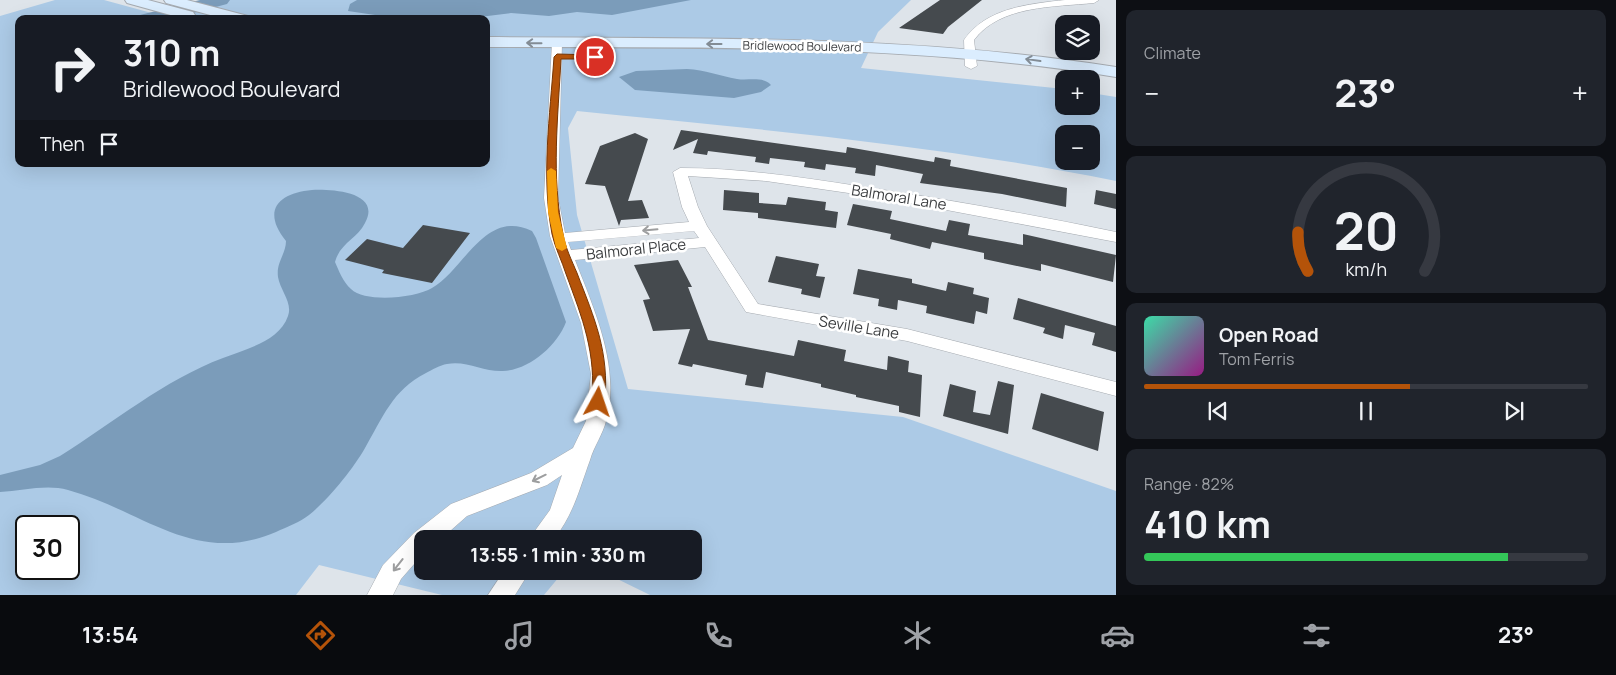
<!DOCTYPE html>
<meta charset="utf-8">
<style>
body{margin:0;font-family:Manrope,sans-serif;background:#20242c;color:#f1f3f6;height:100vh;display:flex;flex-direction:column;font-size:19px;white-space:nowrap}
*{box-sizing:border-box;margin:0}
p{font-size:16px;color:#9ea1a6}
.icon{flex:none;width:28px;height:28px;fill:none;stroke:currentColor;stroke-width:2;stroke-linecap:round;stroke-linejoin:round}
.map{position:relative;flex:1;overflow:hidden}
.panel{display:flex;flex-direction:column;gap:10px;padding:10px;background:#0d0f14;width:500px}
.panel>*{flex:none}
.top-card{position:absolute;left:15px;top:15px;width:475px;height:152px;border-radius:10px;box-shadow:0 5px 20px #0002;background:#171b24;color:#f1f3f6;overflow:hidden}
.buttons{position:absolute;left:1055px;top:15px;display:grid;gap:10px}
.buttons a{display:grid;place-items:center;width:45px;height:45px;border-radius:10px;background:#171b24;box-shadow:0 5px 20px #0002;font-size:25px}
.speed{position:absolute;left:15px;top:515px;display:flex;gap:10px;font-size:25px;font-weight:700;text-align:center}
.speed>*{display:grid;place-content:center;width:65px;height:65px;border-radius:50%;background:#171b24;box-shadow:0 5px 20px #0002;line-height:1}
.speed .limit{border:2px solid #111;border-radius:8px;background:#fff;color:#111}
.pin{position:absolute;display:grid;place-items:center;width:42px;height:42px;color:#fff;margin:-21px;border:2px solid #fff;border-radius:50%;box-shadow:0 1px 5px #0007}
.me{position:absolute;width:55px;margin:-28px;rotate:5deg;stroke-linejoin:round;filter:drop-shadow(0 0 4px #0008)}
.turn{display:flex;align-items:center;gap:18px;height:105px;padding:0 25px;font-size:22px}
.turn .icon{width:65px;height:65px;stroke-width:2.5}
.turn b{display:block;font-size:35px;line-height:42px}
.then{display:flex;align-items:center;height:48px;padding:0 25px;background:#0003;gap:10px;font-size:19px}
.big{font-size:38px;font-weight:700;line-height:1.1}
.panel .tile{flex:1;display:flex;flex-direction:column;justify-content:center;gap:8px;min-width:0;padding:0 18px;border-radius:10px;background:#20242c}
.panel .dial{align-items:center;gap:0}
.dial svg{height:130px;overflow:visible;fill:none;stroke:#363941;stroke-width:7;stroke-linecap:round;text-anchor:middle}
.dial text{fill:#f1f3f6;stroke:none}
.song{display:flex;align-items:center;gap:15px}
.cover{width:60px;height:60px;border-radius:8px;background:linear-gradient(135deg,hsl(160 70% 55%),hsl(310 70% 35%))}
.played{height:5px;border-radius:2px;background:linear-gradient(90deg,#b45309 60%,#363941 60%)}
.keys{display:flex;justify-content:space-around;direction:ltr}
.heat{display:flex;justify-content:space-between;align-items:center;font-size:28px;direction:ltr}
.charge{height:8px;border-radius:4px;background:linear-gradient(90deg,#34c759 82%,#363941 0)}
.trip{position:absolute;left:414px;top:530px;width:288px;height:50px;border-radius:10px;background:#171b24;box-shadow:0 5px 20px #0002;font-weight:700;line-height:50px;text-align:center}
.tabs{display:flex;height:80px;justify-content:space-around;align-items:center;background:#090b0e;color:#9ea1a6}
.tabs .icon{width:35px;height:35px}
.tabs .selected{color:#b45309}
.tabs b{font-size:22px;color:#f1f3f6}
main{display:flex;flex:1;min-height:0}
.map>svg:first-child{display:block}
.green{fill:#accae6;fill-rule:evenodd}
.water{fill:#7b9cba}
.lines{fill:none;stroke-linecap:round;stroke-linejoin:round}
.river{fill:#7b9cba;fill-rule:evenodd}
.building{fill:#454a4e}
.street-casing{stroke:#a5aab0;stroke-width:1}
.secondary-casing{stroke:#a5aab0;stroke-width:2}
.street{fill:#fff;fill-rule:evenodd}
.secondary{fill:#dbedfe;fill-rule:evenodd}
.oneway{stroke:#838c95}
.oneway2{stroke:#9d9e9f}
.route{fill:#b45309;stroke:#753606}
.slow{fill:#f59e0b}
.labels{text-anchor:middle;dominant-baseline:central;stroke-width:5;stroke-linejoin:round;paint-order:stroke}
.far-street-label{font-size:12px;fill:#3b3d3f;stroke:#fff}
.street-label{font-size:15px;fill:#3b3d3f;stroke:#fff}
</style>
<main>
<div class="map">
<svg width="1116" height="595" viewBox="0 0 1116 595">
<rect width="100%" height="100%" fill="#dee4ea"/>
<path class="green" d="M 55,0 L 104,0 L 170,18 L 226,0 L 911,0 L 878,32 L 861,68 L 1064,89 L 1064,106 L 1091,106 L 1091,93 L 1116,97 L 1116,181 C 938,145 757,129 577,111 L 568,128 L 577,215 L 628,389 L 903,417 L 1116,491 L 1116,595 L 650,595 L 601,571 L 692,571 L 692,539 L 422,539 L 422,571 L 564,571 L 544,595 L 442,595 L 319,565 L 296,595 L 0,595 L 0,16 ZM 19,19 L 486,19 L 486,164 L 19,164 ZM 1064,134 L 1091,134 L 1091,161 L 1064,161 ZM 26,526 L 69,526 L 69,569 L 26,569 Z"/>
<g class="water">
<path d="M 357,0 L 691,0 L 612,15 L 577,12 L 549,16 L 511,13 L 463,19 L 402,19 L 348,11 L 350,4 Z"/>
<path d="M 687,69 C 705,70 720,76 737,79 C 748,81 763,76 771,85 L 761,92 L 734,98 L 635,90 L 619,77 L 636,71 Z"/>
<path d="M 312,190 C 332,189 382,192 365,223 C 357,239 340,243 335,262 C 339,271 343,282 351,289 C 365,303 416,298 432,288 C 464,270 485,208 532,231 L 536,238 L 566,322 C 557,346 529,370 503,371 C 484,372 466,360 447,364 C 440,365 432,370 426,373 C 393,389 382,419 365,448 C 353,469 329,499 309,515 C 300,522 287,527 276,532 C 195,567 142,510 68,490 C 46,484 22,491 0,492 L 0,475 L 40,465 L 60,456 C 113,423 164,380 223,358 C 245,349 279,342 288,316 C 293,303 280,290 278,277 C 276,262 286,254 286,241 C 261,210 279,193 312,190 Z"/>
</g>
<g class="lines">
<path class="river" d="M 200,0 L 230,0 L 227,4 L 170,19 L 138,19 L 140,15 Z"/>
</g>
<g class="building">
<path d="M 940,0 L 982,0 L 948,27 L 943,34 L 899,28 Z"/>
<path d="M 681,130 L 846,153 L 847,147 L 934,162 L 935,157 L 951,160 L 950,166 L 1067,188 L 1066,207 L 1002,194 L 920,183 L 923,174 L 876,165 L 875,176 L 855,173 L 856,168 L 826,164 L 825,170 L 804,167 L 805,162 L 770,158 L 769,164 L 755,162 L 756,157 L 708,151 L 707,155 L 693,153 L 698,139 L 673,150 Z"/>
<path d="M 635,133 L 648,139 L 628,201 L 642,200 L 649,218 L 621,220 L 619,226 L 605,186 L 585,184 L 600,146 Z"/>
<path d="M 724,190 L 759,193 L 759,203 L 786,205 L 788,197 L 826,202 L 825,210 L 838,212 L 836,228 L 758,218 L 758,213 L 723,210 Z"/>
<path d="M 1096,190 L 1116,194 L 1116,209 L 1094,204 Z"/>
<path d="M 853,204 L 892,211 L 890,219 L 946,231 L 949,220 L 970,224 L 968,235 L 1023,245 L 1023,234 L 1116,255 L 1113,282 L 1041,264 L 1041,271 L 984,259 L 984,253 L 932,242 L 930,249 L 890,239 L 891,234 L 847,225 Z"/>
<path d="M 423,225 L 470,233 L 432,283 L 382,273 L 384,270 L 345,260 L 367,239 L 403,248 Z"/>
<path d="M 776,256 L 819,264 L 816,276 L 825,277 L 820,298 L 801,294 L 802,289 L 768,282 Z"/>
<path d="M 678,260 L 692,287 L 688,287 L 708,340 L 794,356 L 798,340 L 846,350 L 844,361 L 887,370 L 888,356 L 909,361 L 908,372 L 922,375 L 920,417 L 899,412 L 899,406 L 856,397 L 856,395 L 821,387 L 821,384 L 766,372 L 763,388 L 745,385 L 747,375 L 693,364 L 692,367 L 678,364 L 690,329 L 653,331 L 643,300 L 650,299 L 634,265 Z"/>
<path d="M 858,269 L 912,279 L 912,283 L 946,291 L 948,282 L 974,288 L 973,294 L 989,298 L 987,314 L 976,311 L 974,324 L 926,313 L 927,306 L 898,300 L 897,310 L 878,306 L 879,299 L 853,294 Z"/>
<path d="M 1018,298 L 1116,326 L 1116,352 L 1092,345 L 1095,333 L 1065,325 L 1063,339 L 1043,333 L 1045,328 L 1013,319 Z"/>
<path d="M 998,381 L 1014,385 L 1008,434 L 943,416 L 950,384 L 976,391 L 973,412 L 990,415 Z"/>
<path d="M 1041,393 L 1104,412 L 1098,451 L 1032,429 Z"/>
</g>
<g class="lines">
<defs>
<g id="street">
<path d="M 1065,0 L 1099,0 L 1094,3 C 1055,7 1000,5 974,40 L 977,66 L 971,69 L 965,66 L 964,40 C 986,8 1028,4 1065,0 Z"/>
<path d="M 557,40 L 562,43 L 558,198 L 565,233 L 689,222 L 682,207 L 673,172 L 680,168 C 740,168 799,177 858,186 C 944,199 1030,214 1116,232 L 1116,242 L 883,198 L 766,181 L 688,176 L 698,207 L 707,226 L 758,304 L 907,329 L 1116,382 L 1116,396 L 907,341 L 746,312 L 705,247 L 575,260 C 594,309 621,368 606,421 C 603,434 594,446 590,460 C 579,490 574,513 554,539 L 529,539 L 550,510 L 562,475 L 547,485 L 467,516 L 441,539 L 422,539 L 422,555 L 401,579 L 393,595 L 367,595 L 383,565 L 414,533 L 451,504 L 531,473 L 573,448 L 586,421 L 591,374 L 581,323 L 550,236 L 544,198 L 552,43 ZM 694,231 L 699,238 L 571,250 L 568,242 Z"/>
<path d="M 504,571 L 530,571 L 515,595 L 488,595 Z"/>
</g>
<g id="secondary">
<path d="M 125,0 L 148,0 L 193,12 L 195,15 L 193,18 L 185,19 L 127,3 Z"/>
<path d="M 164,0 L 187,0 L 248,16 L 250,19 L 225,19 L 166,3 Z"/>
<path d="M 486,37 C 697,39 907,34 1116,67 L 1116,77 C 907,43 697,48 486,47 Z"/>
</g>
</defs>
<use href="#street" class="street-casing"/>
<use href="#secondary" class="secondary-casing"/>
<use href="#street" class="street"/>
<use href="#secondary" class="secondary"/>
</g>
<defs><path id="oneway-shaft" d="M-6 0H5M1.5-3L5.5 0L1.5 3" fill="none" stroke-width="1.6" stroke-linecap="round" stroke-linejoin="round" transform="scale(1.25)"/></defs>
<g class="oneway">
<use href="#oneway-shaft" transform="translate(534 43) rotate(-179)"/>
<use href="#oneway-shaft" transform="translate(714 44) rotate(-180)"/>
<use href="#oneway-shaft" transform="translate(1033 60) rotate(-172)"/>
</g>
<g class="oneway2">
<use href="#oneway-shaft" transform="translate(650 230) rotate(175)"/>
<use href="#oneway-shaft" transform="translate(539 478) rotate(154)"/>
<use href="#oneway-shaft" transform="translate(398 565) rotate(128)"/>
</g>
<path class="route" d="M 557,54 L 595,55 L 598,57 L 595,59 L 561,59 C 558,118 551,176 563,234 C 565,247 572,261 577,273 C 595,320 609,351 605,402 L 598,407 L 592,402 C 596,352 583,320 566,274 C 562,261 555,248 552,234 C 541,176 550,116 554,57 Z"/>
<path class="slow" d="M 551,168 L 556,171 L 558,212 L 567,248 L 562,251 L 556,248 L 548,212 L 547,171 Z"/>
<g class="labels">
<g class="far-street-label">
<text transform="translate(802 46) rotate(1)">Bridlewood Boulevard</text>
</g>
<g class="street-label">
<text transform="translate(899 197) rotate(9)">Balmoral Lane</text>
<text transform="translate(636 249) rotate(-6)">Balmoral Place</text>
<text transform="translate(859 327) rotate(9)">Seville Lane</text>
</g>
</g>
</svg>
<div class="buttons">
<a><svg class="icon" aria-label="layers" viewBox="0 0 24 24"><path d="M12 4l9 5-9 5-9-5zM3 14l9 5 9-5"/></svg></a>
<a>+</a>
<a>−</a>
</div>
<div class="speed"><div class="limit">30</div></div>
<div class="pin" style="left:595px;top:57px;background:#d93025"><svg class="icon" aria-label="arrive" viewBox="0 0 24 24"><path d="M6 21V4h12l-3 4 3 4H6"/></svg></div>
<svg class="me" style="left:598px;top:402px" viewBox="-20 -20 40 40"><path d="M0-17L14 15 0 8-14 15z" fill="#b45309" stroke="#fff" stroke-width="4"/></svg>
<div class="trip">13:55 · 1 min · 330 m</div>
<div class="top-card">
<div class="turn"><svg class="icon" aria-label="right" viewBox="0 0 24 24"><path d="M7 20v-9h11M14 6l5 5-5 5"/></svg><div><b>310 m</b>Bridlewood Boulevard</div></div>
<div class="then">Then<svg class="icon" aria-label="arrive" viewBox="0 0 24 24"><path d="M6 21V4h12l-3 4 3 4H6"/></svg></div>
</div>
</div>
<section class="panel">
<div class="tile"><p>Climate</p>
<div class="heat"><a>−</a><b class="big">23°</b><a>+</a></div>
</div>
<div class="tile dial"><svg viewBox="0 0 100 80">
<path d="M14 69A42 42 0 1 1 86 69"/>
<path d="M14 69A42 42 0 0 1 8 45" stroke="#b45309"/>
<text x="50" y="56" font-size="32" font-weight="700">20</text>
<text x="50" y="72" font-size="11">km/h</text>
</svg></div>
<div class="tile">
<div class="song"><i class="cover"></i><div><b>Open Road</b><p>Tom Ferris</p></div></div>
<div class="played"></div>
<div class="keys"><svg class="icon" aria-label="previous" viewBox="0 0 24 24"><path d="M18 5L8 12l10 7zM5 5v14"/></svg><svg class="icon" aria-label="pause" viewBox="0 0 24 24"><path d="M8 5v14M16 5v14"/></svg><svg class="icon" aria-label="next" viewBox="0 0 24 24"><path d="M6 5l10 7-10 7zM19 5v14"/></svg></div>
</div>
<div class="tile"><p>Range · 82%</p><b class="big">410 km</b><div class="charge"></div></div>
</section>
</main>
<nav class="tabs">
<b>13:54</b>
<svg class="icon selected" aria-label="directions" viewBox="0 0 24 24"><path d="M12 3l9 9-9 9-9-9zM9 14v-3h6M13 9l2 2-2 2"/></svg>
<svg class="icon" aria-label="music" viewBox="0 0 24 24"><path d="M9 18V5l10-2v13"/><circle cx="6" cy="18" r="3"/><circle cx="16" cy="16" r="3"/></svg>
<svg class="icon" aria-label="phone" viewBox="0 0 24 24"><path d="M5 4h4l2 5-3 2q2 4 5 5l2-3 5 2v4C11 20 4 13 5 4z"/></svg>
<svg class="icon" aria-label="climate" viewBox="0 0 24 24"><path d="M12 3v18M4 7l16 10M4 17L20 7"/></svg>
<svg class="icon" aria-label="car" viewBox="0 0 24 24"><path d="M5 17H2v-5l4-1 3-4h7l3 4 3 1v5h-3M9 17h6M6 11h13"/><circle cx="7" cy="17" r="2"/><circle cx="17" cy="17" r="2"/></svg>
<svg class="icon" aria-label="filters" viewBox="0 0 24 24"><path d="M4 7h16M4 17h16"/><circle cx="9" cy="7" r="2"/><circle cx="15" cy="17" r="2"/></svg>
<b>23°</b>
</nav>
